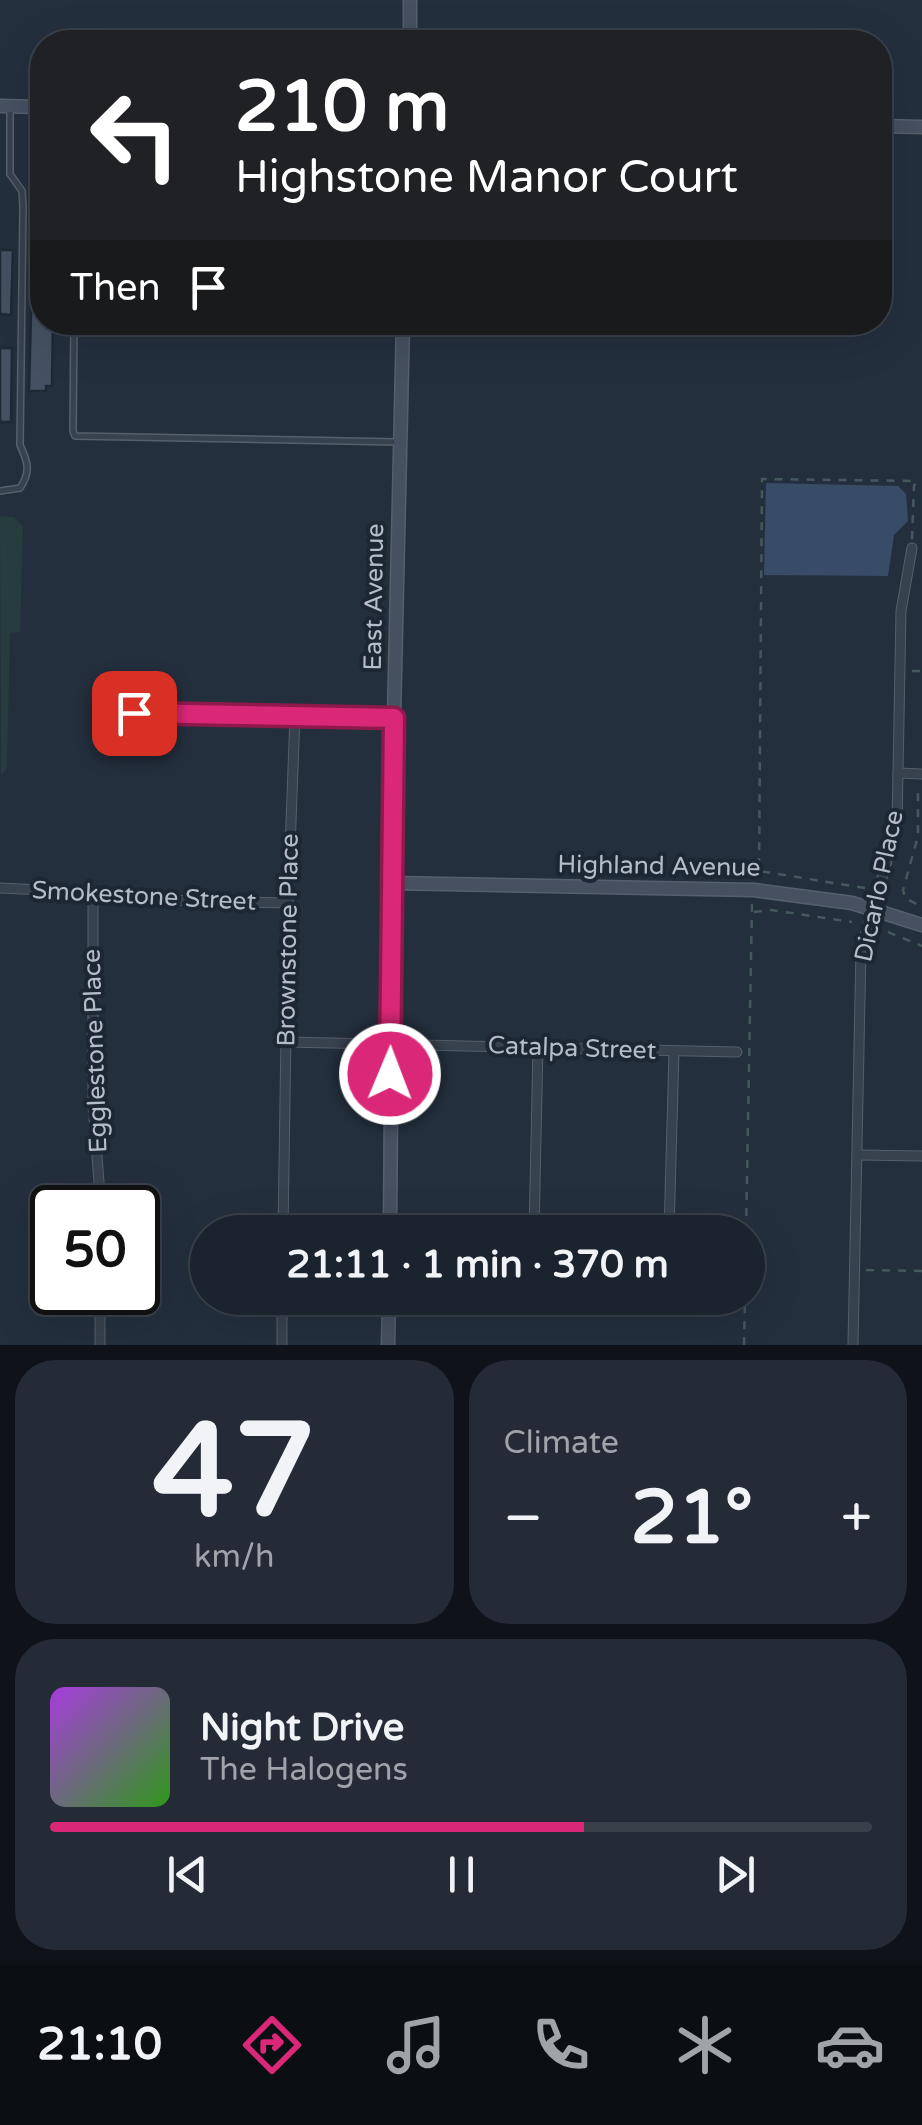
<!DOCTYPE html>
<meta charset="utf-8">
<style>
body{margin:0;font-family:"Varela Round",sans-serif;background:#242b36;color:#f1f3f6;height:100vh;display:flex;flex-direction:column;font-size:38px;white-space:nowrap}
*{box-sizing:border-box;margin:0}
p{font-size:32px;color:#a0a4aa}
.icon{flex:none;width:55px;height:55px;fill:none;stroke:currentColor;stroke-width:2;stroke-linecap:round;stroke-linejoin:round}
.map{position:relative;height:1345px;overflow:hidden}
.details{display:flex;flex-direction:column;gap:15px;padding:15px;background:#0f1319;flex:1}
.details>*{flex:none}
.banner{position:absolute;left:30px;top:30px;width:862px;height:305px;border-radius:40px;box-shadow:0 10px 40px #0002,0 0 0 2px #39404a;background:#202124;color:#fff;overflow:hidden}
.speed{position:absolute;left:30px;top:1185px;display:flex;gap:20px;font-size:50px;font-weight:700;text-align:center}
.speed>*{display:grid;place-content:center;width:130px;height:130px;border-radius:50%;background:#1b232e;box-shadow:0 10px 40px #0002,0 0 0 2px #39404a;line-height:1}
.speed .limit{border:5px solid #111;border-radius:15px;background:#fff;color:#111}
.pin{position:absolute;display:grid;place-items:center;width:85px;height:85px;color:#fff;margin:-42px;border-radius:20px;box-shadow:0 5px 15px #0006}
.me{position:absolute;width:110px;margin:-55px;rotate:1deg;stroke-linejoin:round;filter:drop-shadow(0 0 8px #0008)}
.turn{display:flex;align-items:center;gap:35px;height:210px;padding:0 40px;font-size:45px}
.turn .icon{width:130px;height:130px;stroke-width:2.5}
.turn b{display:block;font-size:70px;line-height:85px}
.then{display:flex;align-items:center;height:95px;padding:0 40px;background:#0003;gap:20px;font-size:38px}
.big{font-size:75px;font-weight:700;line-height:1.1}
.details .card{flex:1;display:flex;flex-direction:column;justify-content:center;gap:15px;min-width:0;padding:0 35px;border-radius:40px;background:#242b36}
.details .dial{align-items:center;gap:0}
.dial b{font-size:130px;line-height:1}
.song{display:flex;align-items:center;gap:30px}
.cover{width:120px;height:120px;border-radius:15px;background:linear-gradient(135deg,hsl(280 70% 55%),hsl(110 70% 35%))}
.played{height:10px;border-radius:5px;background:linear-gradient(90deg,#db2777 65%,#39404a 65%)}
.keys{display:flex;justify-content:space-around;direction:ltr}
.heat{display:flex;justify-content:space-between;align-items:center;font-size:55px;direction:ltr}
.details .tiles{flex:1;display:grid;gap:15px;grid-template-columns:1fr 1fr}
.card:last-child{grid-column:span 2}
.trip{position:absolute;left:190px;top:1215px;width:575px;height:100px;border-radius:50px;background:#1b232e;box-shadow:0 10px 40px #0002,0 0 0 2px #39404a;font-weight:700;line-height:100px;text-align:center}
.menu{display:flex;height:160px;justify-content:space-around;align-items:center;background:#0b0e12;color:#a0a4aa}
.menu .icon{width:70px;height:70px}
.menu .selected{color:#db2777}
.menu b{font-size:45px;color:#f1f3f6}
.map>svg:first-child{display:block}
.green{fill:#263c3f}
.water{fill:#394c67}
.building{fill:#455162;stroke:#1f2835;stroke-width:2.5}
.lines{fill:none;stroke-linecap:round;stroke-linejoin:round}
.lane-casing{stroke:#565f6c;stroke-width:8}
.street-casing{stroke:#565f6c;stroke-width:11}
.secondary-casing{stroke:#565f6c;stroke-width:15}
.path{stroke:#44595c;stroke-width:2.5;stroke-dasharray:8 8;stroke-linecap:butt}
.lane{stroke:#38414e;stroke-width:5}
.street{stroke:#38414e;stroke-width:9}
.secondary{stroke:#465061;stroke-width:12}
.route-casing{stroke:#8e194d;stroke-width:25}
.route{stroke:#db2777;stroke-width:18}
.labels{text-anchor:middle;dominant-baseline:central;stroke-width:8;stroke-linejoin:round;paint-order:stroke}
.street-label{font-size:25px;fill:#b4bcc9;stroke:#1d2633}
</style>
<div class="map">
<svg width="922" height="1345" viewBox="0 0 922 1345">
<rect width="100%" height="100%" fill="#242f3e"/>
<path class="green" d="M 0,516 L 14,517 L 23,526 L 20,632 L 10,633 L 7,768 L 1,774 Z"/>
<path class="water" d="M 766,483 L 898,486 L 906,494 L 908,521 L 894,535 L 888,576 L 764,575 Z"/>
<g class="building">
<path d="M 0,250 L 13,250 L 11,315 L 0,314 Z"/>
<path d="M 32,275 L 42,275 L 42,322 L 53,322 L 52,386 L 46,386 L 46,391 L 29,391 Z"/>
<path d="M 0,348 L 12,348 L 11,422 L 0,422 Z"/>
</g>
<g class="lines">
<defs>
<g id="lane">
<path d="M 74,322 L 73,431 L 75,436 L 398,442"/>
<path d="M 0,491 L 20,488 C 31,472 28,462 20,445 L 23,206 L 22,191 L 10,174 L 10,109"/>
</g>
<g id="street">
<path d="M 134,713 L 394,717"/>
<path d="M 898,773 L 922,774"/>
<path d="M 0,888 L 64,891 L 123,899 L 288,903"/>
<path d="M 93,894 L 93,1105 L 101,1208"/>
<path d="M 286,1042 L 737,1052"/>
<path d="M 858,1155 L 922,1156"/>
<path d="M 450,1220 L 534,1222"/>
<path d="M 283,1232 L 288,903 L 295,715"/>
<path d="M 534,1232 L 538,1047"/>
<path d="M 669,1232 L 674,1051"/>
<path d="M 533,1311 L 533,1298"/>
<path d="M 666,1311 L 667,1298"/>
<path d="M 100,1345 L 100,1292"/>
<path d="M 282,1345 L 282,1298"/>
<path d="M 853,1345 L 861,949 L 897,827 L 901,611 L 912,548"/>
</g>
<g id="secondary">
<path d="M 410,42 L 410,0"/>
<path d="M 0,106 L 42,107"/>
<path d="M 880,126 L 922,127"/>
<path d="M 391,883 L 754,890 L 852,903 L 922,925"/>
<path d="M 390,1232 L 394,717 L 403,322"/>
<path d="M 388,1345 L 389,1298"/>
</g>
</defs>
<use href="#lane" class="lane-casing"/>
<use href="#street" class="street-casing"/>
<use href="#secondary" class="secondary-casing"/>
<g class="path">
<path d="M 912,539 L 914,485 L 922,481"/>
<path d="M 912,671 L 922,671"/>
<path d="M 918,793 L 918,836 L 903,890 L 905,898 L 922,907"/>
<path d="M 865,888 L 759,871 L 762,479 L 918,481"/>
<path d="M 754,912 L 771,910 L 852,922"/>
<path d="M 888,932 L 922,946"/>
<path d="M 408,1220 L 441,1220"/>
<path d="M 746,1232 L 752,904"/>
<path d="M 866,1270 L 922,1271"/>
<path d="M 744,1345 L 745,1298"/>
</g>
<use href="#lane" class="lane"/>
<use href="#street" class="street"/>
<use href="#secondary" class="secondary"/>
</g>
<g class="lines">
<defs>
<path id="route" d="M 134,713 L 394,718 L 390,1074"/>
</defs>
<use href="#route" class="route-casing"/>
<use href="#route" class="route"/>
</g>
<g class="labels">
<g class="street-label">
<text transform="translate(374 597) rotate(-89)">East Avenue</text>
<text transform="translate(659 866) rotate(1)">Highland Avenue</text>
<text transform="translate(879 886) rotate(-78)">Dicarlo Place</text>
<text transform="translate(144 896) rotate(3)">Smokestone Street</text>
<text transform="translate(288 940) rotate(-89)">Brownstone Place</text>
<text transform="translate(572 1048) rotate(2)">Catalpa Street</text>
<text transform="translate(95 1051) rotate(-92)">Egglestone Place</text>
</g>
</g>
</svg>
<div class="speed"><div class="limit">50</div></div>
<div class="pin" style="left:134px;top:713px;background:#d93025"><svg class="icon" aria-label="arrive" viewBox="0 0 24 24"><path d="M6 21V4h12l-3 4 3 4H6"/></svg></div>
<svg class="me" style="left:390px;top:1074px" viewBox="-20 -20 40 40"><circle r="17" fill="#db2777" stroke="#fff" stroke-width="3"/><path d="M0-11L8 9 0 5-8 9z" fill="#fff"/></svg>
<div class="trip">21:11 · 1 min · 370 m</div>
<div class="banner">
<div class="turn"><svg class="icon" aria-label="left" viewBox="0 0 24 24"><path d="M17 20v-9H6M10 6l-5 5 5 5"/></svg><div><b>210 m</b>Highstone Manor Court</div></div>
<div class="then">Then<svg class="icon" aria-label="arrive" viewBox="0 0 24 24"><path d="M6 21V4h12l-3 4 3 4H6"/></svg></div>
</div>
</div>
<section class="details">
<div class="tiles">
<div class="card dial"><b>47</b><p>km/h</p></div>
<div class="card"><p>Climate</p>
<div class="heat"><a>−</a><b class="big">21°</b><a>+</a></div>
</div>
<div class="card">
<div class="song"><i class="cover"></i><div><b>Night Drive</b><p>The Halogens</p></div></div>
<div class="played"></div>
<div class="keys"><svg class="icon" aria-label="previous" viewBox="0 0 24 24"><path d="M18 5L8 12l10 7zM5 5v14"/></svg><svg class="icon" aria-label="pause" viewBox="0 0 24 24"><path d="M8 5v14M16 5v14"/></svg><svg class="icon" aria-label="next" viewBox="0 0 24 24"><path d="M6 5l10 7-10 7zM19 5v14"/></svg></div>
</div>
</div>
</section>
<nav class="menu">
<b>21:10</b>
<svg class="icon selected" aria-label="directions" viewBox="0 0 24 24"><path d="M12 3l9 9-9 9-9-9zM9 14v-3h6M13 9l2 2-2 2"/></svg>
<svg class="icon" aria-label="music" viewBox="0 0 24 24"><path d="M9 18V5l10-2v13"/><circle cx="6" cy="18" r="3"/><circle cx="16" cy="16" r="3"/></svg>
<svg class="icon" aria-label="phone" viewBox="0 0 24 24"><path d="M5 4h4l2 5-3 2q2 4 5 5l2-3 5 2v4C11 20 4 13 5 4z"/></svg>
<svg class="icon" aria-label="climate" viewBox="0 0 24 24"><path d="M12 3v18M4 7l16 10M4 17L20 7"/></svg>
<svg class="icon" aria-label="car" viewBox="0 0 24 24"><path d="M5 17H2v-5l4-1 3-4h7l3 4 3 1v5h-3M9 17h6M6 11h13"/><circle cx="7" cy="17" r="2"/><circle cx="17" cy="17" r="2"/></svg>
</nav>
